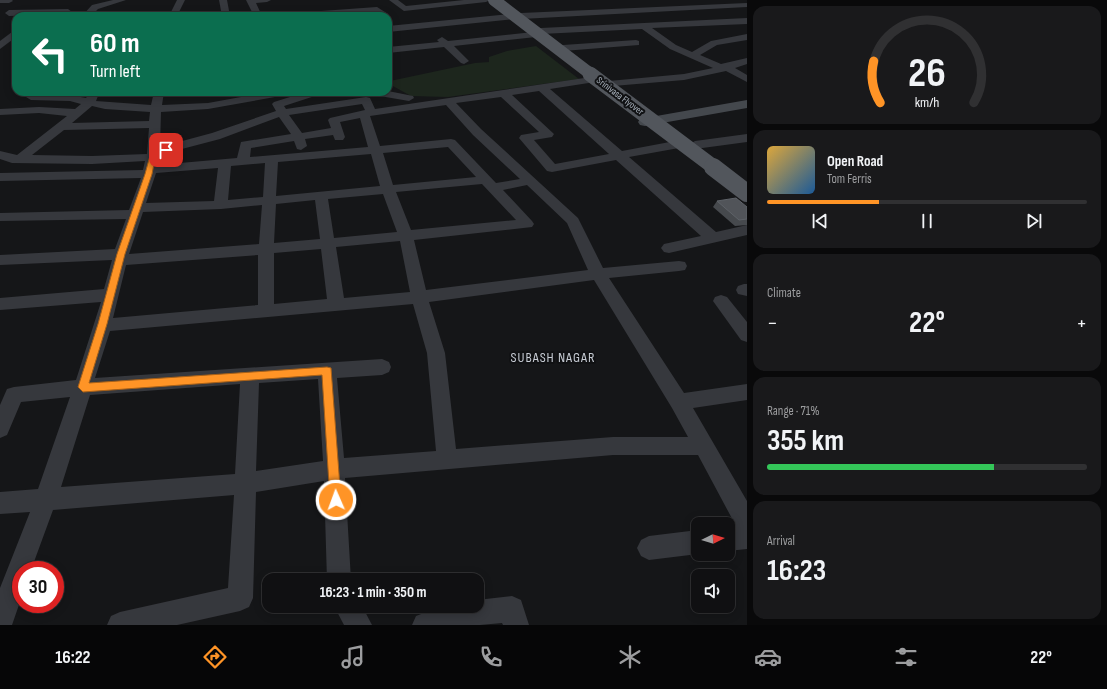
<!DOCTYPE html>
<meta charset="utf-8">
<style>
body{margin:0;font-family:"Sofia Sans Condensed",sans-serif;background:#19191b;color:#f1f3f6;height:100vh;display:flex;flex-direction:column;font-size:15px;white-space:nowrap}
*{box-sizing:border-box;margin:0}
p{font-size:13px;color:#9c9d9f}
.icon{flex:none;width:22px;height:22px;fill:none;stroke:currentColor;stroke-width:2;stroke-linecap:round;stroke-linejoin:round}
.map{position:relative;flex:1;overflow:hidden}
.panel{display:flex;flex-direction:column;gap:6px;padding:6px;background:#09090a;width:360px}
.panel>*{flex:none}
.hud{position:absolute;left:12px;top:12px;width:380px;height:84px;border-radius:12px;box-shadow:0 2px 10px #0003,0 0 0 1px #303032;background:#0b6e4f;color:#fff;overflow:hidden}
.needle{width:26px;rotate:85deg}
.tools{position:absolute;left:691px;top:517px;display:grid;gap:8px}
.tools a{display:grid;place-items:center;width:44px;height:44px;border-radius:8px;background:#101012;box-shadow:0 2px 10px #0003,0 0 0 1px #303032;font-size:20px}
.speed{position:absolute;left:12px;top:561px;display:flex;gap:8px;font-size:20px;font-weight:700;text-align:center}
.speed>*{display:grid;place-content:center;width:52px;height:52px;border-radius:50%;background:#101012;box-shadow:0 2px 10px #0003,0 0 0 1px #303032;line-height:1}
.speed .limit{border:6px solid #d22;background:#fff;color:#111}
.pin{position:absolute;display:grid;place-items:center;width:34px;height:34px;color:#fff;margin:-17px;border-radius:8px;box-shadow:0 2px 6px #0006}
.me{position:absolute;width:44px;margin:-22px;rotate:358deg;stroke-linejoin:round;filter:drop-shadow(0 0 3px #0008)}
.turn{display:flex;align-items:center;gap:14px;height:84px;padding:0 12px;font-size:18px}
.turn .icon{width:52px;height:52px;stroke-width:2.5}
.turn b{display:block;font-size:28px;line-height:34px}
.big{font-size:30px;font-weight:700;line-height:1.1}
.panel .card{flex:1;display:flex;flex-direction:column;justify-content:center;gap:6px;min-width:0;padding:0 14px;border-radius:12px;background:#19191b}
.panel .dial{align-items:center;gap:0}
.dial svg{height:104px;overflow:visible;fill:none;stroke:#303032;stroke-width:7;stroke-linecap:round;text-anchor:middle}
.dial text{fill:#f1f3f6;stroke:none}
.song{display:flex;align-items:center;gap:12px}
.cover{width:48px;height:48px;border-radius:6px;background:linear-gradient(135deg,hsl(40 70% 55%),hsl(210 70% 35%))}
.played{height:4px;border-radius:2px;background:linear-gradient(90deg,#ff9426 35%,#303032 35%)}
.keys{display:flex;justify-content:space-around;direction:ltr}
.heat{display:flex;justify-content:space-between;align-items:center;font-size:22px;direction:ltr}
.charge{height:6px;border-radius:3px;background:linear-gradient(90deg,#34c759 71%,#303032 0)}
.trip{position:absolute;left:262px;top:573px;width:222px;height:40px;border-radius:12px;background:#101012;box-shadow:0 2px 10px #0003,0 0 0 1px #303032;font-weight:700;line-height:40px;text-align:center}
.tab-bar{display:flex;height:64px;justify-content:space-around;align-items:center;background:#060607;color:#9c9d9f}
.tab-bar .icon{width:28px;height:28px}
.tab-bar .on{color:#ff9426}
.tab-bar b{font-size:18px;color:#f1f3f6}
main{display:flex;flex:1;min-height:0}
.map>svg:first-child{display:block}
.green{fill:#1d261d}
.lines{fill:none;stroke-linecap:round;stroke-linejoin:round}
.street{fill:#36383d;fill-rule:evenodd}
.secondary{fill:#44484d;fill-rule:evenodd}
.primary-bridge-far2{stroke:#52565c;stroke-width:12}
.primary-bridge-far1{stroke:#52565c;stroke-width:15}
.primary-bridge{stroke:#52565c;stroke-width:18}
.wall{fill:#46494d}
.building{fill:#515459;stroke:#5e6268}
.route{fill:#ff9426;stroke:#a66019}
.labels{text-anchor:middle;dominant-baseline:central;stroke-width:4;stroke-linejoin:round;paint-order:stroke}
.far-street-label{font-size:10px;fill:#a6afb9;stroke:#101113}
.quarter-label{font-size:14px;letter-spacing:1px;fill:#c8cdd5;stroke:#101113}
</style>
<main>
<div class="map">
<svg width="747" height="625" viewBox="0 0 747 625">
<rect width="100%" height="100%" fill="#151618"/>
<path class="green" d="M 536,46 L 579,79 L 448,97 L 411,96 L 391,85 L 390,81 L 475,63 L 489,62 L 489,57 L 507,51 Z"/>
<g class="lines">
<g class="street">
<path d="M 0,0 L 12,0 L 13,1 L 9,3 L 0,3 Z"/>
<path d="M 113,0 L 126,0 L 98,9 L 91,16 L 82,16 L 92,5 Z"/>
<path d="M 177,0 L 185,0 L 177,16 L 169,16 Z"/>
<path d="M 219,0 L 227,0 L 230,16 L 222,16 Z"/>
<path d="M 246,0 L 271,0 L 267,2 L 256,3 L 262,16 L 254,16 Z"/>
<path d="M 389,0 L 398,0 L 406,6 L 464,0 L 490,0 L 486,2 L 404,11 Z"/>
<path d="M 747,3 L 747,7 L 521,19 L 517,16 L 521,13 Z"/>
<path d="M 377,7 L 388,14 L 388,18 L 388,16 L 380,16 L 375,12 L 323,16 L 289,16 L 293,13 Z"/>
<path d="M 68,9 L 72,12 L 71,14 L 9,16 L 5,13 L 9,10 Z"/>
<path d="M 511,14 L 515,17 L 514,19 L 388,32 L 388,26 Z"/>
<path d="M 747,18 L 747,24 L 652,28 L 676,45 L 692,52 L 711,41 L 747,34 L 747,40 L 717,45 L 700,55 L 721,64 L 747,58 L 747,64 L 735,68 L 747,75 L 747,82 L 726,71 L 684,80 L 613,86 L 609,85 L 608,83 L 609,81 L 684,74 L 713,68 L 670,49 L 642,29 L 541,34 L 537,31 L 541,28 Z"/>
<path d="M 16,29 L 16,37 L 0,49 L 0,41 Z"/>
<path d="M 533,32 L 536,33 L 536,37 L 454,46 L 469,61 L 464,64 L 461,63 L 444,47 L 388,53 L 388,47 L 439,42 L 437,40 L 442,37 L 448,41 Z"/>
<path d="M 636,40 L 639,41 L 639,45 L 563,51 L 558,48 L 563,45 Z"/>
<path d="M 591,77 L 595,78 L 596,80 L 595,82 L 550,89 L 622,151 L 675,141 L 679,142 L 681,145 L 679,148 L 629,157 L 716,232 L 747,225 L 747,235 L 669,253 L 664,252 L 661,248 L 664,244 L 701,236 L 616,160 L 552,172 L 547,171 L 519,138 L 521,135 L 539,132 L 501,97 L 456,103 L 481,129 L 578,218 L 603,268 L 679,261 L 685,262 L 687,266 L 685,270 L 679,271 L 609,278 L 684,393 L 747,384 L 747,400 L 693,408 L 747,501 L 747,549 L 728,551 L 728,527 L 736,526 L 698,455 L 613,455 L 345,478 L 351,580 L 327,580 L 324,481 L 256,492 L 253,598 L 249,607 L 240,611 L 177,625 L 107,625 L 111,616 L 120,612 L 228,588 L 234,495 L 53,510 L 31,570 L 21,570 L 21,599 L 12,625 L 0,625 L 0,588 L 30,512 L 0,514 L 0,492 L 38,489 L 70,397 L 21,402 L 7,435 L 0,438 L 0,405 L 7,389 L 14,387 L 76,380 L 101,302 L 0,310 L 0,298 L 104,289 L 112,260 L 0,265 L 0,255 L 115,249 L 126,219 L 0,221 L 0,213 L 129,210 L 141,178 L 0,181 L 0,173 L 143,170 L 145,161 L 92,164 L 12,163 L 0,159 L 0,151 L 17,155 L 67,116 L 39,113 L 0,115 L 0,109 L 39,107 L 75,109 L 81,104 L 70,101 L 31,100 L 26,97 L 27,92 L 70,95 L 86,98 L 89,94 L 93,93 L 98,96 L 96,101 L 151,105 L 154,92 L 164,92 L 162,105 L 208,103 L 268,92 L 291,92 L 286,95 L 208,109 L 161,112 L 160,147 L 212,133 L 276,111 L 272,104 L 274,102 L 306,92 L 322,92 L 321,94 L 284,106 L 286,109 L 366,97 L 370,98 L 375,109 ZM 539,91 L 609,154 L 555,164 L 534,140 L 552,137 L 554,134 L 512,95 ZM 362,104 L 365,110 L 330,118 L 328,120 L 331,128 L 302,133 L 289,115 ZM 446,105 L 473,135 L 520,179 L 496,183 L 455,140 L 451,139 L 380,146 L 370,116 ZM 92,106 L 105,109 L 150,112 L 149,121 L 72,123 ZM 279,117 L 291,134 L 241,142 L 237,158 L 157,165 L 159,155 L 220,139 ZM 360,118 L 368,147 L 250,157 L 251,148 L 294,141 L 297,149 L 301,150 L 307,146 L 305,139 L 333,135 L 335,140 L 343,140 L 345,137 L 340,122 ZM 149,128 L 147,154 L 92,156 L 32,155 L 64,130 ZM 448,147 L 476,177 L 393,185 L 383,153 ZM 371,154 L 380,186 L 276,196 L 278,162 ZM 265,163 L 263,197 L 228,200 L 231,166 ZM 218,168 L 214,201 L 146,203 L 156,173 ZM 482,184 L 516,220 L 411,230 L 396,192 ZM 527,185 L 567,223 L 588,270 L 426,290 L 414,240 L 532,227 L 534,224 L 532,221 L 503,190 ZM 383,194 L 397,232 L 334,238 L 328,199 ZM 315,200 L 320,239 L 274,243 L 276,204 ZM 262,205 L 259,244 L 129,254 L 143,212 L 221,209 ZM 400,241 L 410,292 L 344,298 L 336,247 ZM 321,249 L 327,299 L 274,304 L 274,253 ZM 258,255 L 258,305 L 113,318 L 126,265 ZM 594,280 L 672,408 L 688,437 L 613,437 L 456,449 L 445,353 L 429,302 ZM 413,304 L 427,353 L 436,451 L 344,458 L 337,378 L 382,375 L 389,372 L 391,367 L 389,362 L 382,359 L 95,378 L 110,331 ZM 318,379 L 323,461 L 256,471 L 259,383 ZM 240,384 L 235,474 L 61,487 L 90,395 Z"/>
<path d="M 388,91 L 413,96 L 414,98 L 409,101 L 374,95 L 369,92 Z"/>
<path d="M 747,134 L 747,142 L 695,149 L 689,145 L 695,141 Z"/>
<path d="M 744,284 L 747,284 L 747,296 L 738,294 L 736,290 L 738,286 Z"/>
<path d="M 721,295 L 727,297 L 747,322 L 747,342 L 741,340 L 713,301 L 715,297 Z"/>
<path d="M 698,530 L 698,554 L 649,560 L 641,556 L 637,548 L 641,540 L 649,536 Z"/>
<path d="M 512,596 L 521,600 L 529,625 L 503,625 L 502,623 L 480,625 L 412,625 L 416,616 L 442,606 L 477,606 L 477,600 Z"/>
<path d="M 334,606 L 362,606 L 372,625 L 344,625 Z"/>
</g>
<path class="secondary" d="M 747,100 L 747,108 L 645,126 L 640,125 L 638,122 L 640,119 L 645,118 Z"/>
<path class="primary-bridge-far2" d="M 494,0 L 592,75"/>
<path class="primary-bridge-far1" d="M 590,74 L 715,168"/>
<path class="primary-bridge" d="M 713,167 L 747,193"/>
</g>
<path class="wall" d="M 717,201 L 747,207 L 747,225 L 735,226 L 713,207 Z"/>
<path class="building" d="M 736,198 L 747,207 L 747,219 L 739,220 L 717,201 Z"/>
<path class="route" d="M 166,148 L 169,150 L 168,151 L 156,154 L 152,174 L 125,254 L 107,324 L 89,383 L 327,367 L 331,368 L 341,500 L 340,505 L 336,506 L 331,505 L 330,500 L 322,375 L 83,392 L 78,387 L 98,324 L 117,254 L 145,174 L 151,152 Z"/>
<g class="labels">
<g class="far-street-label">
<text transform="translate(620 96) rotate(37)">Srinivasa Flyover</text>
</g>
<g class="quarter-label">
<text x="553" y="357">SUBASH NAGAR</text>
</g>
</g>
</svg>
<div class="tools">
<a><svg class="needle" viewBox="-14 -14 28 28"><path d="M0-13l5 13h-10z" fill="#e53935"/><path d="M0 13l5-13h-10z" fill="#9c9d9f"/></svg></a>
<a><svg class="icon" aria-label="sound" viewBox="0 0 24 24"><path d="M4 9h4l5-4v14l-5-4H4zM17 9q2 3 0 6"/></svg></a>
</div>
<div class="speed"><div class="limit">30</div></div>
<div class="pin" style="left:166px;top:150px;background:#d93025"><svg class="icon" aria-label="arrive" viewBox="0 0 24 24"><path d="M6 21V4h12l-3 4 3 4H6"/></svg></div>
<svg class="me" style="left:336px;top:500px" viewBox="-20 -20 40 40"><circle r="17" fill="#ff9426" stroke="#fff" stroke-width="3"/><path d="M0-11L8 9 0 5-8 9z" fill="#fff"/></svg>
<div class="trip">16:23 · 1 min · 350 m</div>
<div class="hud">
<div class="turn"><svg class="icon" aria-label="left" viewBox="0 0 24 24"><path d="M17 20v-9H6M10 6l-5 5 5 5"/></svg><div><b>60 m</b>Turn left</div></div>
</div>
</div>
<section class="panel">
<div class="card dial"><svg viewBox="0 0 100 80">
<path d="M14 69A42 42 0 1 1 86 69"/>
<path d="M14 69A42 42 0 0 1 9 37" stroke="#ff9426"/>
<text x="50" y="56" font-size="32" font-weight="700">26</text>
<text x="50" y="72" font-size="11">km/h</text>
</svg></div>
<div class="card">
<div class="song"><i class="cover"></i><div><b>Open Road</b><p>Tom Ferris</p></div></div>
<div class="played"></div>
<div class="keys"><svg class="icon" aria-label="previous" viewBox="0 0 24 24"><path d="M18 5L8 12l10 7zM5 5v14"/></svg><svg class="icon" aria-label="pause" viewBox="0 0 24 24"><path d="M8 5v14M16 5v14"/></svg><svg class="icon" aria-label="next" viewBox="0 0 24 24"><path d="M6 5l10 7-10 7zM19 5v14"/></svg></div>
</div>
<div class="card"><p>Climate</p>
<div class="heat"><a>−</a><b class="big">22°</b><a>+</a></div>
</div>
<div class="card"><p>Range · 71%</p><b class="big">355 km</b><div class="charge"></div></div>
<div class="card"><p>Arrival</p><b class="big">16:23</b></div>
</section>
</main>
<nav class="tab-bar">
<b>16:22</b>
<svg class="icon on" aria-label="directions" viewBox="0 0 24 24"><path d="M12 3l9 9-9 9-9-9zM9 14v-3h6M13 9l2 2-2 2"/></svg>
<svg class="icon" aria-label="music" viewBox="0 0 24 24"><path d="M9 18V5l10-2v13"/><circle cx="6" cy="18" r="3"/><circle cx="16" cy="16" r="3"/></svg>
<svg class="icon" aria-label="phone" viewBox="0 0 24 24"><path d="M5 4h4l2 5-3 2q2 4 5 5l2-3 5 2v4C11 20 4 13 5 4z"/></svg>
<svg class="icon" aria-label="climate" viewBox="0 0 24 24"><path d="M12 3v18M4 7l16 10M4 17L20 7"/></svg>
<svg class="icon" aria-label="car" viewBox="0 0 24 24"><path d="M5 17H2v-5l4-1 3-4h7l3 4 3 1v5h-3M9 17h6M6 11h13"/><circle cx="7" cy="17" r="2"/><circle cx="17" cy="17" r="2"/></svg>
<svg class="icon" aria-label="filters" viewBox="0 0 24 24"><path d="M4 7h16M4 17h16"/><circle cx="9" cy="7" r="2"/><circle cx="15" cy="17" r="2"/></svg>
<b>22°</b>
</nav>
